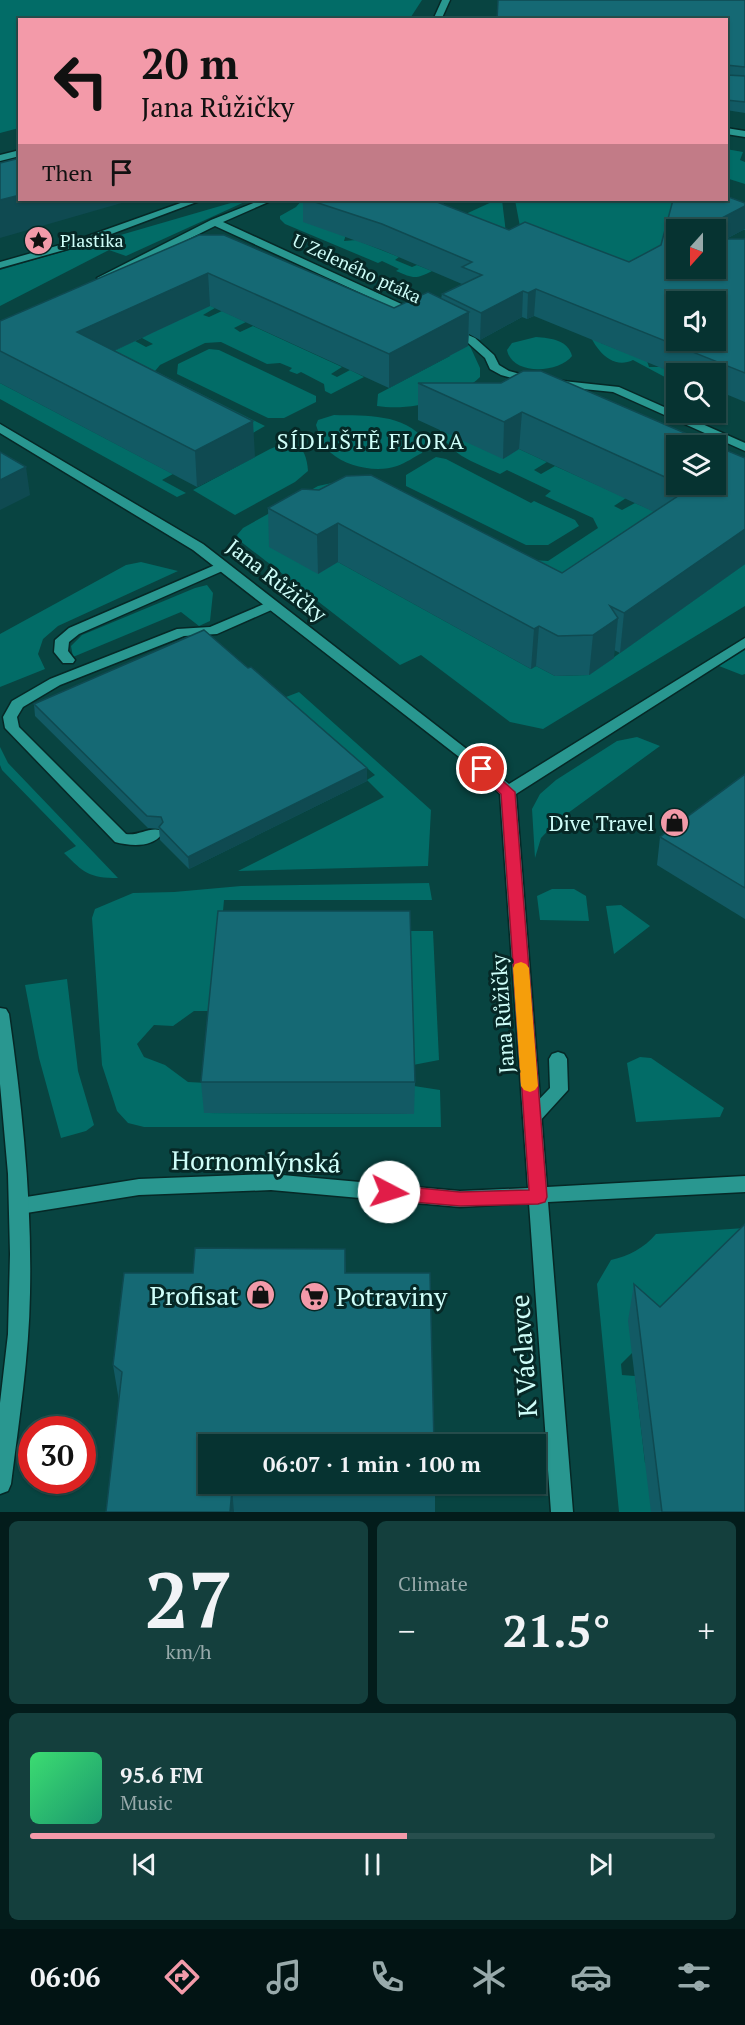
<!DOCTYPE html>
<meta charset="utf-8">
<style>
body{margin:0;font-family:"PT Serif",serif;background:#143f3d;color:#f1f3f6;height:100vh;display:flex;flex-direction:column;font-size:22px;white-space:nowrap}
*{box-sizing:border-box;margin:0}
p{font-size:20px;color:#98aaab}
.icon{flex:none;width:33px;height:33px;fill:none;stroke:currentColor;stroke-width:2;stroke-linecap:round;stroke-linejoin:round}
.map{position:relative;height:1512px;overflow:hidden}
.details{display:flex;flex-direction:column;gap:9px;padding:9px;background:#031c1b;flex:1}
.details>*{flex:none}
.hud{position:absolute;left:18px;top:18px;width:710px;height:183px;border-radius:0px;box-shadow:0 2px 4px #0004,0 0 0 2px #274e4d;background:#f39aa9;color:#111;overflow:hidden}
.needle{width:39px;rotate:201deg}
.tools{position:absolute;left:666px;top:219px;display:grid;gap:12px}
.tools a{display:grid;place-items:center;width:60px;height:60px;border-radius:0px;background:#063331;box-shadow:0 2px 4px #0004,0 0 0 2px #274e4d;font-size:30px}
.speed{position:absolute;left:18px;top:1416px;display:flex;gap:12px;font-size:30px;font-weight:700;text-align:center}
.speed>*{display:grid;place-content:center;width:78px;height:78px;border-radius:50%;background:#063331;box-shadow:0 2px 4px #0004,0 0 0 2px #274e4d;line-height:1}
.speed .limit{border:9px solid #d22;background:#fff;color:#111}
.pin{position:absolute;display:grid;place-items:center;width:51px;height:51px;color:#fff;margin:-26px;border:3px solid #fff;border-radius:50%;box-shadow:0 2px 6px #0007}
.me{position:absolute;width:66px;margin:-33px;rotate:95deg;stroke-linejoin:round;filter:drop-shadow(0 0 4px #0008)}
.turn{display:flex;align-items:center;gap:21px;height:126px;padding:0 24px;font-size:27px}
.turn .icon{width:78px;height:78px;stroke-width:2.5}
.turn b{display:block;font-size:42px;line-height:51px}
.then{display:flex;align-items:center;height:57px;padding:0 24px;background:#0003;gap:12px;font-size:22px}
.big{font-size:45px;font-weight:700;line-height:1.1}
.details .card{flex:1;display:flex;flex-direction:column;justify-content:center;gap:9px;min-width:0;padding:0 21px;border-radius:9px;background:#143f3d}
.details .dial{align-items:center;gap:0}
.dial b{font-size:78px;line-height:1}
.song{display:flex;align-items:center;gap:18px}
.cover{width:72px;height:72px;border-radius:9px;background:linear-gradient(135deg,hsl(140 70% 55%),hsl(160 70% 35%))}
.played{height:6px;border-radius:3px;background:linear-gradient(90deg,#f39aa9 55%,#274e4d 55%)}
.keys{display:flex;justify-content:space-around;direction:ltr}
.heat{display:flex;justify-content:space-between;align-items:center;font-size:33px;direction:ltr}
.details .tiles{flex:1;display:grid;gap:9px;grid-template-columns:1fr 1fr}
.card:last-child{grid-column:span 2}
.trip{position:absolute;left:198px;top:1434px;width:348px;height:60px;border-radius:0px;background:#063331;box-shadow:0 2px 4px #0004,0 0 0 2px #274e4d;font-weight:700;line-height:60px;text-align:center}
.dock{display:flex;height:96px;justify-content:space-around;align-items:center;background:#021414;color:#98aaab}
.dock .icon{width:42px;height:42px}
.dock .on{color:#f39aa9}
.dock b{font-size:27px;color:#f1f3f6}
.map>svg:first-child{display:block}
.green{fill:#026c67}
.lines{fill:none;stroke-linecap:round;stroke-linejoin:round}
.service-casing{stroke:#062826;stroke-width:3}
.minor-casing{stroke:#062826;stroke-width:3}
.tertiary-casing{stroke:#062826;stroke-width:3}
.service{fill:#299790;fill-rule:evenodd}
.minor{fill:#299790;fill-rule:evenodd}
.tertiary{fill:#299790;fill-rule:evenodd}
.wall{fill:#125a64}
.shaded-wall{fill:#0f4a51}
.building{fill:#156974;stroke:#0f4a51;stroke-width:1.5;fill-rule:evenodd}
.route{fill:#e11d48;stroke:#92132f;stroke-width:1.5}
.slow{fill:#f59e0b}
.labels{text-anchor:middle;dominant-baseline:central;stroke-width:6;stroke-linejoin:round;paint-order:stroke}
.far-poi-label{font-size:18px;fill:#cffef9;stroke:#062826;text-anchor:start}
.far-street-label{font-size:18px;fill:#cffef9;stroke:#062826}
.street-label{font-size:21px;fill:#cffef9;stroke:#062826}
.poi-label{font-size:21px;fill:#cffef9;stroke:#062826;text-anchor:end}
.neighbourhood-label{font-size:22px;letter-spacing:1.5px;fill:#cffef9;stroke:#062826}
.near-street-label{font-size:26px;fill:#cffef9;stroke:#062826}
.near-poi-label{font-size:26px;fill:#cffef9;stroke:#062826;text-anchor:end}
</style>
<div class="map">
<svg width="745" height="1512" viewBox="0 0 745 1512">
<rect width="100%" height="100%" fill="#084441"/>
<g class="green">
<path d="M 0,0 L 422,0 L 409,20 L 20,20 L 19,128 L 0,133 Z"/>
<path d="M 726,149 L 743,152 L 740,160 L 745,162 L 745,184 L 726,178 Z"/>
<path d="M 241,200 L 249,200 L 126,256 L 109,250 L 0,306 L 0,270 Z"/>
<path d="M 302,200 L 356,200 L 344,241 L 356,240 L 399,257 L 395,260 L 412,267 L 417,265 L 432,271 C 415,280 413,278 396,271 L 399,269 L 382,261 L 378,263 L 285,224 L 280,219 L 280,216 L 296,207 Z"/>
<path d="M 496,200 L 502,200 L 506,233 L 457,218 Z"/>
<path d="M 515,200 L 685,200 L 745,221 L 745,230 L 673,216 L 663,268 L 716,302 L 521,232 Z"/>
<path d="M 676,302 L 601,343 L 647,361 L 649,367 L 662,367 L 676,374 L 676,383 L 633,360 C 610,371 593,346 586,326 Z"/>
<path d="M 205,303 L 215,308 L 203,315 L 209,317 L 222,311 L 246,322 L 234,328 L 240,332 L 253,326 L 342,367 L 331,374 L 337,377 L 350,370 L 364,377 L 331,394 L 325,391 L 324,384 L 301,372 L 297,374 L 289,371 L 292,368 L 280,363 L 267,364 L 221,342 L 205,343 L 160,365 L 155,371 L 265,426 L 246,437 L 97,359 L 135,341 L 146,347 L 153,344 L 142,338 Z"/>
<path d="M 422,325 L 469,344 L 480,368 L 480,377 C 455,401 410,411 377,406 L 378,394 L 450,356 Z"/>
<path d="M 536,337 C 551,338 568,340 572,356 C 559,373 512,376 507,350 L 512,343 Z"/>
<path d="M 209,349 L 219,350 L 316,396 L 316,402 L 284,418 L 268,418 L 177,374 L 178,364 Z"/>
<path d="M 0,383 L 173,474 L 162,480 L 186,493 L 177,497 L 0,399 Z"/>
<path d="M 334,415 C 367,416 403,413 426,441 L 422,453 C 414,457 406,463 397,466 C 377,473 347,467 331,453 C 323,446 319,434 316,425 L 318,420 Z"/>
<path d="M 438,423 L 519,449 L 547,462 L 534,470 L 541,474 L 555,466 L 626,498 L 614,506 L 622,510 L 635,503 L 670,518 L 613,576 L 338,562 L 531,669 L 536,666 L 555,676 L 589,675 L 745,564 L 745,606 L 543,729 L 510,722 L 421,655 L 400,665 L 240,541 L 237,535 L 243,528 L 318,486 L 341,481 L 533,560 L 548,561 L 598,528 L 593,518 L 545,496 L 551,491 L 507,470 L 500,474 C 474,462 444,454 438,423 Z"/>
<path d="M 293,440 C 304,448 307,458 308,471 L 295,482 L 235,515 L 193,490 L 270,449 Z"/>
<path d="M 436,457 L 446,459 L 531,503 L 534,501 L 575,520 L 579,526 L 548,545 L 526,545 L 406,486 L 406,475 Z"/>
<path d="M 141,562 L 178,571 L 58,626 L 43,639 L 38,654 L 45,669 L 0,687 L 0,634 L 126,565 Z"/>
<path d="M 207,585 L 213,593 L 210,621 L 199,626 L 181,612 L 73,657 L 71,646 L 82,635 L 195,588 Z"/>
<path d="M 745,650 L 745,674 L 742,675 L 719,666 Z"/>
<path d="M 299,692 L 431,810 L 428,866 L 238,871 L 384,797 L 367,780 L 375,775 L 286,697 Z"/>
<path d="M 637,737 L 660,746 L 557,821 L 541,838 L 535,858 L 532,809 L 540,794 L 556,780 L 617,741 Z"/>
<path d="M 0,747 L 8,763 L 118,878 C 89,878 84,873 64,853 L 76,846 L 2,770 L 0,765 Z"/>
<path d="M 429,883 L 432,900 L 224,900 L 214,1011 L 194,1011 L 173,1026 L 154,1025 L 137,1044 L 144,1057 L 165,1065 L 188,1082 L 207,1083 L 205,1113 L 414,1114 L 414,1086 L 440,1090 L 441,1127 L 144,1127 L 128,1123 L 117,1111 L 102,1065 L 92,918 L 95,909 L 133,893 L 174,892 L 241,886 Z"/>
<path d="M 552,889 L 574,889 L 586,896 L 589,921 L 540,920 L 537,896 Z"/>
<path d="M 621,905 L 650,926 L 614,954 L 606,906 Z"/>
<path d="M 404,931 L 433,931 L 439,1060 L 413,1065 Z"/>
<path d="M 67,979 L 78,1071 L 94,1125 L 86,1131 L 61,1138 L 39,1058 L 25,985 Z"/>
<path d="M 640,1057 L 651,1058 L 724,1108 L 720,1117 L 636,1122 L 627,1063 Z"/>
<path d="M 745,1228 L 647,1338 L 621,1364 L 622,1375 L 635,1376 L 645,1463 L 663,1464 L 669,1512 L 619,1512 L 597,1284 L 611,1260 C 629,1256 644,1248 656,1234 Z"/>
</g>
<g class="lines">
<defs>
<g id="service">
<path d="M 189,200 L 202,200 L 82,245 L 0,268 L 0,262 L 74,241 Z"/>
<path d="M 222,562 L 229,566 L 227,569 L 79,634 L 69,642 L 68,651 L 75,660 L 73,663 L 63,663 L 54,652 L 55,640 L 69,628 Z"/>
<path d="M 271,601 L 278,605 L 276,608 L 217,634 L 184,636 L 60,685 L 23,707 L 17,717 L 19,727 L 126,834 C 138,836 149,827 160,830 L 162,834 C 152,848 130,846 115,842 L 5,728 L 3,717 L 12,701 L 50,679 L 177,629 L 210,627 Z"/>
<path d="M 558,1052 L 564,1054 L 567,1059 L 568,1090 L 538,1123 L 532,1125 L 526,1123 L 523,1118 L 526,1113 L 550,1088 L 549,1059 L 552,1054 Z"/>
</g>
<g id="minor">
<path d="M 726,128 L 745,131 L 745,137 L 726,134 Z"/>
<path d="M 261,200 L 273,200 L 223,222 L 421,313 L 421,317 L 413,317 L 215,226 L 106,280 L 102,281 L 97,278 L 211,220 Z"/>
<path d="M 450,327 L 475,338 L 494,355 L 499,365 L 509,371 L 535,378 L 619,387 L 745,443 L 745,451 L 613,392 L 534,384 L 501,375 L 490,369 L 485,358 L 467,342 L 446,332 L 444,330 Z"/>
<path d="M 0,424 L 203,544 L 473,754 L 509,784 L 745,638 L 745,648 L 516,794 L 547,1187 L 745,1176 L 745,1192 L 548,1202 L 573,1512 L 551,1512 L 529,1203 L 460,1207 L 271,1190 L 139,1195 L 20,1214 L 13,1212 L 10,1206 L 13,1200 L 20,1198 L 139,1179 L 271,1174 L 460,1191 L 528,1188 L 500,794 L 463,760 L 193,550 L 0,433 Z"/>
</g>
<g id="tertiary">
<path d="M 442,0 L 450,0 L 441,20 L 433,20 Z"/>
<path d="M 20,150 L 20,156 L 0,161 L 0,155 Z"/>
<path d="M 0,1008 L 6,1009 L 9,1014 C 22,1106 32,1199 30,1293 C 29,1357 19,1420 11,1484 L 8,1491 L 0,1494 L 0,1403 L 8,1334 L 10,1254 L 8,1174 L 0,1084 Z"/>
</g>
</defs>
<use href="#service" class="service-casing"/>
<use href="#minor" class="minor-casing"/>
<use href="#tertiary" class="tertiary-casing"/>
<use href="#service" class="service"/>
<use href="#minor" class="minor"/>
<use href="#tertiary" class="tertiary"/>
</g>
<g class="wall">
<path d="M 745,0 L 745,113 L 726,110 L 726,20 Z"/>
<path d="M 303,200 L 451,200 L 442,204 L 509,230 L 629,262 L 745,203 L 745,229 L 726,239 L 745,239 L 745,402 L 716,390 L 716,374 L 676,374 L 534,316 L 527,319 L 522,317 L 480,340 L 469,334 L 468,346 L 389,388 L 210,306 L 114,351 L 255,457 L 197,487 L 0,383 L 0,321 L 199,235 L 394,308 L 441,299 L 442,294 L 462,284 L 382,250 L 303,222 Z"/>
<path d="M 418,383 L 676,446 L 676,484 L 716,484 L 745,458 L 745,564 L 620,653 L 614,650 L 614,658 L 589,675 L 555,676 L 536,666 L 531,669 L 338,562 L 318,574 L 269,547 L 268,508 L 562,573 L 654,512 L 519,449 L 503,459 L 418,420 Z"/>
<path d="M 34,704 L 367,781 L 189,869 L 160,840 L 159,829 L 148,828 L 35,716 Z"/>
<path d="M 745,774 L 745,919 L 657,865 L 660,837 Z"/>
<path d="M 201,1082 L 415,1082 L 414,1114 L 204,1113 Z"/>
<path d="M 345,1249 L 346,1273 L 435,1490 L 435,1512 L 106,1512 L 119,1401 L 113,1365 L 193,1273 Z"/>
<path d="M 634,1284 L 660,1307 L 745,1512 L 651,1512 L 628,1321 Z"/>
</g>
<g class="shaded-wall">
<path d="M 20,195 L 20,200 L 132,200 L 0,238 L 0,200 Z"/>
<path d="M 414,200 L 451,200 L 414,217 Z"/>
<path d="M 745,206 L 745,229 L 716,244 L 716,230 L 699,230 Z"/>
<path d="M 208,273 L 210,306 L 81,366 L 77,332 Z"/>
<path d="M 536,289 L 534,316 L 527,319 L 528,293 Z"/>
<path d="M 523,291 L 522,317 L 480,340 L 481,313 Z"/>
<path d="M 469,312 L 468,346 L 389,388 L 389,354 Z"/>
<path d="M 522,412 L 519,449 L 503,459 L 504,422 Z"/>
<path d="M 253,421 L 255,457 L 197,487 L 195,451 Z"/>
<path d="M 26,467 L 30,495 L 0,510 L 0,480 Z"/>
<path d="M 338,523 L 338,562 L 318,574 L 317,535 Z"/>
<path d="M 745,529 L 745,564 L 620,653 L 624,613 Z"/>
<path d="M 618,618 L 614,658 L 589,675 L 593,635 Z"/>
<path d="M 539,626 L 536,666 L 531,669 L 534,629 Z"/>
<path d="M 367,768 L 367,781 L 189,869 L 188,857 Z"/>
<path d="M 232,1489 L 234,1512 L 230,1512 Z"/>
</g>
<g class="building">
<path d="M 498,0 L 745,0 L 745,67 L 726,65 L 726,20 L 497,20 Z"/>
<path d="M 726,68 L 727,75 L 745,76 L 745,102 L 726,100 Z"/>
<path d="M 20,158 L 20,195 L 0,200 L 0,163 Z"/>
<path d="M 726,196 L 745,203 L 745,206 L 699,230 L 676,230 L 676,268 L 716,268 L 716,239 L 745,239 L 745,373 L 536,289 L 528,293 L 523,291 L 481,313 L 442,294 L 482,275 L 462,267 L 472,262 L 382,224 L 309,200 L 432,200 L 509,230 L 525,222 L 629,262 L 661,245 L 673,200 L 726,200 ZM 676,302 L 716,302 L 716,340 L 676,340 Z"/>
<path d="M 199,235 L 224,235 L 394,308 L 428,292 L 469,312 L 389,354 L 208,273 L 77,332 L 253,421 L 195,451 L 0,351 L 0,321 Z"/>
<path d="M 523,371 L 541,371 L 715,446 L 676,446 L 676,482 L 522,412 L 504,422 L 418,383 L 501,383 Z"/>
<path d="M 716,446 L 745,458 L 745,529 L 624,613 L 610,606 L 618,618 L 593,635 L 558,636 L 539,626 L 534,629 L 338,523 L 317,535 L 268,508 L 302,489 L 319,490 L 346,476 L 371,475 L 562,573 L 690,488 L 683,484 L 716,484 Z"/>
<path d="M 0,452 L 26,467 L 0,480 Z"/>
<path d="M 204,630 L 248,668 L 251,667 L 367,768 L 188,857 L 159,827 L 163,822 L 161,817 L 147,816 L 34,704 Z"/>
<path d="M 745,774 L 745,888 L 660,837 Z"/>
<path d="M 218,911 L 410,911 L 415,1082 L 201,1082 Z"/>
<path d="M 745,1224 L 745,1512 L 662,1512 L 634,1284 L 660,1307 Z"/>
<path d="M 195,1248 L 345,1249 L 345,1273 L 430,1273 L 434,1444 L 208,1444 L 208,1484 L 435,1484 L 435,1490 L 232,1489 L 230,1512 L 106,1512 L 122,1372 L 113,1365 L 124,1273 L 193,1273 Z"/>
</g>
<path class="route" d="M 482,764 L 486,766 L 515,792 L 547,1197 L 545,1202 L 538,1204 L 460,1206 L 389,1200 L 383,1198 L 380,1192 L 383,1187 L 389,1185 L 460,1192 L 529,1190 L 501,794 L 477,772 L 475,769 Z"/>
<path class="slow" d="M 521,962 L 526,964 L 529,968 L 538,1086 L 535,1090 L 530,1092 L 524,1090 L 521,1086 L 513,968 L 515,964 Z"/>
<defs>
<symbol id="sight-disc" viewBox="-11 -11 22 22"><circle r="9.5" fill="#f39aa9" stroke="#062826"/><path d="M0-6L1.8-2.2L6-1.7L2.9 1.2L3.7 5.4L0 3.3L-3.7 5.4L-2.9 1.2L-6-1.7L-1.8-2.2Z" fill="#111"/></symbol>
<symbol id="shop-disc" viewBox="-11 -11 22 22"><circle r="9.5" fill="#f39aa9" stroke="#062826"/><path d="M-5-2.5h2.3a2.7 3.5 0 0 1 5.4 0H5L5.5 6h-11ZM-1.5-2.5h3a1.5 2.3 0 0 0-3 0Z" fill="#111"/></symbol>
<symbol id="supermarket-disc" viewBox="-11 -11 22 22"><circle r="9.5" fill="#f39aa9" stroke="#062826"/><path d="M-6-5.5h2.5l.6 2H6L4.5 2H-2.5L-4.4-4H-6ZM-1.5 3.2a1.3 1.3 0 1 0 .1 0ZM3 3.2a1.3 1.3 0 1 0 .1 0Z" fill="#111"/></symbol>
</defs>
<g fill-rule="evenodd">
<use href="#sight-disc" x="22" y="224" width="33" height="33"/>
<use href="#shop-disc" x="658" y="806" width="33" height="33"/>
<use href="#shop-disc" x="244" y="1278" width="33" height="33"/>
<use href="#supermarket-disc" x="298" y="1280" width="33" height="33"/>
</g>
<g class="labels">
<g class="far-poi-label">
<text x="60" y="240">Plastika</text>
</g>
<g class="far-street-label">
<text transform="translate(357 268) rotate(25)">U Zeleného ptáka</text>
</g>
<g class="street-label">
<text transform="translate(277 580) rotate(38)">Jana Růžičky</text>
<text transform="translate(502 1014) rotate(-94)">Jana Růžičky</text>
</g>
<g class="poi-label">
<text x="654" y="823">Dive Travel</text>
</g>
<g class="neighbourhood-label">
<text x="371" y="440">SÍDLIŠTĚ FLORA</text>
</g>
<g class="near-street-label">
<text transform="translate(256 1161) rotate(1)">Hornomlýnská</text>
<text transform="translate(523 1356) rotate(-94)">K Václavce</text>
</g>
<g class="near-poi-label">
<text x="239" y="1295">Profisat</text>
<text x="336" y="1296" text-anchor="start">Potraviny</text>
</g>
</g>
</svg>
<div class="tools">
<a><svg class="needle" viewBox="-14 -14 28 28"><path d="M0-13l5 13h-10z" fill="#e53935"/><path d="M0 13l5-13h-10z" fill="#98aaab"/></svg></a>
<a><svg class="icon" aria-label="sound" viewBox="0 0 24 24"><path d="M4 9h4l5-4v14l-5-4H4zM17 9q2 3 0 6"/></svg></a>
<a><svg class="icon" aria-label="search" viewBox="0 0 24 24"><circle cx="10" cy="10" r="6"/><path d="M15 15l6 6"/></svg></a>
<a><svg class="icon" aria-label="layers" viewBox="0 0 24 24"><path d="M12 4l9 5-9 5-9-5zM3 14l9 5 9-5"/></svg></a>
</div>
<div class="speed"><div class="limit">30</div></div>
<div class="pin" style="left:482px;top:769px;background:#d93025"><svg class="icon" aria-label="arrive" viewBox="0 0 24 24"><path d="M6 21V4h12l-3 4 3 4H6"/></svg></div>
<svg class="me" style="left:389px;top:1192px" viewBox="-20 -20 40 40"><circle r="19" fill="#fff"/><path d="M0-13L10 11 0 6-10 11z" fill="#e11d48"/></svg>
<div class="trip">06:07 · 1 min · 100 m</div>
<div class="hud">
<div class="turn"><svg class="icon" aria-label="left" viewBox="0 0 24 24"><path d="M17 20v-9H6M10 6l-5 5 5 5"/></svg><div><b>20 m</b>Jana Růžičky</div></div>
<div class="then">Then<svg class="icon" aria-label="arrive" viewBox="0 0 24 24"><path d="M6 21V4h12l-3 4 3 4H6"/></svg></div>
</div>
</div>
<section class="details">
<div class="tiles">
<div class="card dial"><b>27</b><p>km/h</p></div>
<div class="card"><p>Climate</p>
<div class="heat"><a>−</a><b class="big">21.5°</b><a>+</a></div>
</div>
<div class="card">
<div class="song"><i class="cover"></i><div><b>95.6 FM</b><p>Music</p></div></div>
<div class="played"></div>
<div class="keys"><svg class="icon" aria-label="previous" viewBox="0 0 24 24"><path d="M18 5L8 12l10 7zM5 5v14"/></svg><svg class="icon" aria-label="pause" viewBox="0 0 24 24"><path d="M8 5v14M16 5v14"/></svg><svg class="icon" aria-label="next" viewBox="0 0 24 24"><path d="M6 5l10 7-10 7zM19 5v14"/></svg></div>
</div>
</div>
</section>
<nav class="dock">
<b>06:06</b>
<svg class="icon on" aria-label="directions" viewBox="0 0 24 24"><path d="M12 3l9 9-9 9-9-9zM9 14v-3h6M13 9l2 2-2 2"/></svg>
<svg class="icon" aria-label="music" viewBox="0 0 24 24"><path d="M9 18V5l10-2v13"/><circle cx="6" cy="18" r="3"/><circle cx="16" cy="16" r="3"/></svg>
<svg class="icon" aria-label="phone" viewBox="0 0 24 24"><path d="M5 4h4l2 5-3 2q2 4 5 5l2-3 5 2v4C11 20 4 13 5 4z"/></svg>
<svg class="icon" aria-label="climate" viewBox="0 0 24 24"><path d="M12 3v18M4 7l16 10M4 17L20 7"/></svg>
<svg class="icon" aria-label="car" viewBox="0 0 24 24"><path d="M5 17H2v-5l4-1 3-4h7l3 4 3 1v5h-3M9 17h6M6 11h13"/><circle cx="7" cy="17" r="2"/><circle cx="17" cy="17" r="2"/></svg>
<svg class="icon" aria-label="filters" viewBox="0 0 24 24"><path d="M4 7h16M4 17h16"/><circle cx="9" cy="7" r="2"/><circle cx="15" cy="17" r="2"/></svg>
</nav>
